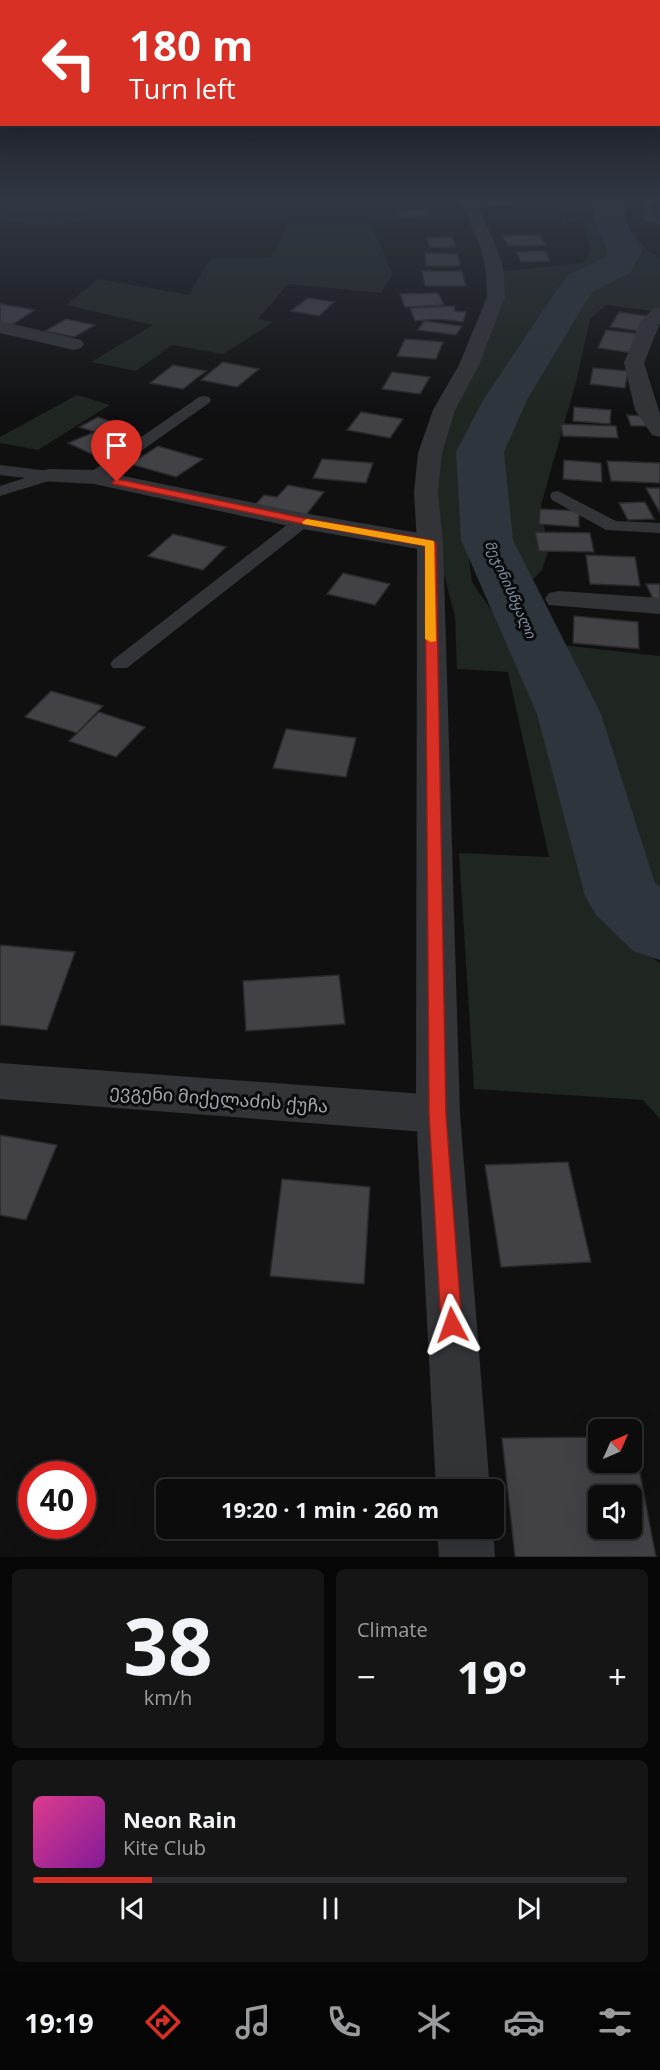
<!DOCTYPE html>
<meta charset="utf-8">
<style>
body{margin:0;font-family:"Open Sans","Noto Sans Georgian",sans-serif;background:#151516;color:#f1f3f6;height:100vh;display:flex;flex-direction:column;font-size:22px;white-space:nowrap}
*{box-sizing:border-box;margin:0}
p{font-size:20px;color:#9a9b9d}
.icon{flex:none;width:33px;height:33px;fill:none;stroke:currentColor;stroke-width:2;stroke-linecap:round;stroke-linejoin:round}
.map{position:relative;height:1557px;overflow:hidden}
.details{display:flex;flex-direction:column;gap:12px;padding:12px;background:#070707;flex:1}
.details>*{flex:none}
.top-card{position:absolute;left:0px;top:0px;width:660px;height:126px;box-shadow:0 6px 24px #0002,0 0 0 2px #2c2c2e;background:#d93025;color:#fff;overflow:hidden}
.needle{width:39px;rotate:45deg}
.buttons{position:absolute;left:588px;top:1419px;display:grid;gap:12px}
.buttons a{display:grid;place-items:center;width:54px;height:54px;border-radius:9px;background:#0c0c0d;box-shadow:0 6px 24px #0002,0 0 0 2px #2c2c2e;font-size:30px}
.speed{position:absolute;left:18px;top:1461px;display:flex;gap:12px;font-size:30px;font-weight:700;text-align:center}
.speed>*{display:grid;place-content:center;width:78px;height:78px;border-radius:50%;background:#0c0c0d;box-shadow:0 6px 24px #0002,0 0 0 2px #2c2c2e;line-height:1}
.speed .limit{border:9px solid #d22;background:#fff;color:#111}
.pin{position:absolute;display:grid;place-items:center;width:51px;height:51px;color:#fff;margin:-62px -26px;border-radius:50% 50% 50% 0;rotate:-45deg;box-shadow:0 0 6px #0007}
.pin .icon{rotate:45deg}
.me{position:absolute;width:66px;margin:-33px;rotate:356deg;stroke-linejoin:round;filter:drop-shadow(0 0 4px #0008)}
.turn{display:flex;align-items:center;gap:21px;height:126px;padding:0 30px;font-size:27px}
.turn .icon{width:78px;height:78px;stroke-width:2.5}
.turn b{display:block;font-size:42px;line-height:51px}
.big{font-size:45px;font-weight:700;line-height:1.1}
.details .widget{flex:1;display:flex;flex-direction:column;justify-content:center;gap:9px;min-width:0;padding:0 21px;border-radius:9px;background:#151516}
.details .dial{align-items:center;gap:0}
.dial b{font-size:78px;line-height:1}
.song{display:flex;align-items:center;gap:18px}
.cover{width:72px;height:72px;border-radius:9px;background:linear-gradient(135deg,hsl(330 70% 55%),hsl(290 70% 35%))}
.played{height:6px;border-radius:3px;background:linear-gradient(90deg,#d93025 20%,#2c2c2e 20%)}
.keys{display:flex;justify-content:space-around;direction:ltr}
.heat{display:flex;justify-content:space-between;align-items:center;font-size:33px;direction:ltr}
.details .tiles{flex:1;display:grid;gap:12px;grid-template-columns:1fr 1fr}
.widget:last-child{grid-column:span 2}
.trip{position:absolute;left:156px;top:1479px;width:348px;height:60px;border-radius:9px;background:#0c0c0d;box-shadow:0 6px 24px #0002,0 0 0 2px #2c2c2e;font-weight:700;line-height:60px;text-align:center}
.dock{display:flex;height:96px;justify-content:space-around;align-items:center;background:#050505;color:#9a9b9d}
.dock .icon{width:42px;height:42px}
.dock .active{color:#d93025}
.dock b{font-size:27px;color:#f1f3f6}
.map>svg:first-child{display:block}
.green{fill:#1f2520}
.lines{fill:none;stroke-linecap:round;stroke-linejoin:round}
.river{fill:#2f353c;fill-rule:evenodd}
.building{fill:#424246;stroke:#2a2a2d;stroke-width:1.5;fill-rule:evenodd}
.service{fill:#333438;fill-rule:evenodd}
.minor{fill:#333438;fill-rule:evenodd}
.tertiary{fill:#333438;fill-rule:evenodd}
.route{fill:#d93025;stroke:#8d1f18;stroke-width:1.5}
.slow{fill:#f59e0b}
.labels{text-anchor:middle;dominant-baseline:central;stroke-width:6;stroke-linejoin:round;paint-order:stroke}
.far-water-label{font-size:14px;font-style:italic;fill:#7e90a7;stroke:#0b0b0c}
.near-street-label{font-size:18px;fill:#a3a6b0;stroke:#0b0b0c}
</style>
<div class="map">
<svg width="660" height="1557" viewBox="0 0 660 1557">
<rect width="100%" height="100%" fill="#101011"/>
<g class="green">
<path d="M 28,199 L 148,199 L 145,209 L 91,208 L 87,220 L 52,224 L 0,222 L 0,211 Z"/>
<path d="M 555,199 L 636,199 L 622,214 L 622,223 L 649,252 L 660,257 L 660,312 L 606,305 L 590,319 L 577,378 L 541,505 L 548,552 L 542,570 L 515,598 L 487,541 L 467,543 L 472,582 L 520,652 L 596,884 L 625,938 L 660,963 L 660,1119 L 643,1100 L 474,1089 L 459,853 L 549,857 L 508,672 L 457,669 L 455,617 L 436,543 L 430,543 L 444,410 L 469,365 L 495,272 L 581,263 L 591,252 L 583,222 L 562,223 Z"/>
<path d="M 289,223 L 370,223 L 393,274 L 381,293 L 288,284 L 258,319 L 273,322 L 223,354 L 172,345 L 136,371 L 91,362 L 153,325 L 66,305 L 98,279 L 189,295 L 210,258 L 271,258 Z"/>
<path d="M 77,395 L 110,405 L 38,450 L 0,443 L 0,437 Z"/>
<path d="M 535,642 L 660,656 L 660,931 L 622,896 L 569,714 Z"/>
</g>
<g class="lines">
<path class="river" d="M 593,199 L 625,199 L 625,219 L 642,252 L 630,273 L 594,291 L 585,303 L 527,400 L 504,452 L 513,540 L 601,714 L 655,883 L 660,887 L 660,960 L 633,951 L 596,915 L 585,896 L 537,714 L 461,540 L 456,452 L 483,400 L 554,294 L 568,275 L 604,258 L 608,252 L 593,219 Z"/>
</g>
<g class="building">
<path d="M 481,199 L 513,199 L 516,205 L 484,206 Z"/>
<path d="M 424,209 L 430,215 L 400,218 L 395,212 Z"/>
<path d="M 539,235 L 546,245 L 508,246 L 502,236 Z"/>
<path d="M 452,237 L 456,247 L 430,247 L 427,238 Z"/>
<path d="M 545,251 L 550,261 L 521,262 L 516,252 Z"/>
<path d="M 425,253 L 458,254 L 460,266 L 426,266 Z"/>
<path d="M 422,271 L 462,271 L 466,286 L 425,286 Z"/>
<path d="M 438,293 L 444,305 L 405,307 L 400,294 Z"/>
<path d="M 308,298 L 334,302 L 319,316 L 291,311 Z"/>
<path d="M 0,304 L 35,310 L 12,325 L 0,323 Z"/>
<path d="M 454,306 L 455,311 L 466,312 L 463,322 L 438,319 L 415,321 L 410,308 Z"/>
<path d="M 619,312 L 648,316 L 640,331 L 610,327 Z"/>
<path d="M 66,319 L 95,325 L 74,337 L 45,331 Z"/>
<path d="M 424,321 L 462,326 L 456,335 L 418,330 Z"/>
<path d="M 606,330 L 640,334 L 633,353 L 598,348 Z"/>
<path d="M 405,339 L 443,342 L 436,359 L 397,356 Z"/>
<path d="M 223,362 L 259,369 L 237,387 L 201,380 Z"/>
<path d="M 173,365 L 206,371 L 183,389 L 150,383 Z"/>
<path d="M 593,368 L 628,371 L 625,388 L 590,384 Z"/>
<path d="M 392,372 L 430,377 L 420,394 L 382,389 Z"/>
<path d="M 574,407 L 611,410 L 610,424 L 573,421 Z"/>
<path d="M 361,412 L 403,419 L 390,438 L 347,430 Z"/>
<path d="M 627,415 L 647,416 L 651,426 L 631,426 Z"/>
<path d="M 98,417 L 113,422 L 95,432 L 79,427 Z"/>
<path d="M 561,424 L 616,426 L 618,438 L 563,436 Z"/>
<path d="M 111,425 L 142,440 L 100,458 L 68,443 Z"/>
<path d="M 158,446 L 203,459 L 176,477 L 130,464 Z"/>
<path d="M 322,459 L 373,463 L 366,483 L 313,478 Z"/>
<path d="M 564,460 L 601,463 L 602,482 L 563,479 Z"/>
<path d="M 607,461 L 660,463 L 660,483 L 611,481 Z"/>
<path d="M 288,485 L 324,492 L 306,515 L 255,505 L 264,495 L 277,497 Z"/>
<path d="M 646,488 L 660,488 L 660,513 Z"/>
<path d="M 645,502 L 654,519 L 628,520 L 619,503 Z"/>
<path d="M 540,509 L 579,511 L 579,527 L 539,524 Z"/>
<path d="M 535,532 L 590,533 L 594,552 L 539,551 Z"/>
<path d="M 173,534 L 226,547 L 203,570 L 148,556 Z"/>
<path d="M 586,555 L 635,557 L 640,586 L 590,584 Z"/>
<path d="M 343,573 L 390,584 L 375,605 L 327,594 Z"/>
<path d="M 646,584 L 660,584 L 660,605 L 656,605 Z"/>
<path d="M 574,616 L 638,622 L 639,649 L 573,643 Z"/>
<path d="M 51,691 L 103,706 L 77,733 L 25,717 Z"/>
<path d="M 99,712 L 145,727 L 116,757 L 69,741 Z"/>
<path d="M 286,729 L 356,738 L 346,777 L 273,768 Z"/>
<path d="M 0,945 L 75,952 L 47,1030 L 0,1025 Z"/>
<path d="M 339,975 L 345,1024 L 246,1031 L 243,981 Z"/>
<path d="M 0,1135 L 57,1145 L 26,1220 L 0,1215 Z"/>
<path d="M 568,1162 L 591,1262 L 501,1267 L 485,1165 Z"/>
<path d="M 282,1179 L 370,1187 L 364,1284 L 270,1276 Z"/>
<path d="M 598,1437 L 598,1462 L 632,1462 L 633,1437 L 656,1557 L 515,1557 L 502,1438 ZM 598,1496 L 632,1496 L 632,1528 L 598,1528 Z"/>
</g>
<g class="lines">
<g class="service">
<path d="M 642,199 L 652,199 L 653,217 L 660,218 L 660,224 L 644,222 Z"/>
<path d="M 204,396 L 209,397 L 211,400 L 209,403 L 100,480 L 88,480 L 86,477 L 88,474 L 199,397 Z"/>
<path d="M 0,465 L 49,471 L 57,476 L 55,479 L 0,496 L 0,486 L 25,478 L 0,475 Z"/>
<path d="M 558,491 L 616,521 L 660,523 L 660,533 L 606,530 L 552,500 L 550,496 L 552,492 Z"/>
<path d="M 303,516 L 309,517 L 312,521 L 309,525 L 127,668 L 113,668 L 110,664 L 113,660 L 297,517 Z"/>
</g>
<g class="minor">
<path d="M 660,307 L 660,323 L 644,363 L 660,414 L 660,437 L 652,435 L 635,410 L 624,363 L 640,322 L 653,309 Z"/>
<path d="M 0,321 L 81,340 L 84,344 L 81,348 L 74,350 L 0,333 Z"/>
<path d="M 49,469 L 94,470 L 303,513 L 430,535 L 439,538 L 443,543 L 439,548 L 430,551 L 303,529 L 94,484 L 41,481 L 37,476 L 41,471 Z"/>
<path d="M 559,591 L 660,598 L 660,614 L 549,605 L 545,599 L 549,593 Z"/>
<path d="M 0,1063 L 438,1095 L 453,1101 L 460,1114 L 453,1127 L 438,1133 L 0,1099 Z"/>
</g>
<g class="tertiary">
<path d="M 459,199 L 475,199 L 498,251 L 504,272 L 505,297 L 479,365 L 455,410 L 442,453 L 438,492 L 443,543 L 460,1114 L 490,1490 L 436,1490 L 416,1114 L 417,543 L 414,492 L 418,453 L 433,410 L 459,365 L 487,297 L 486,272 L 482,251 Z"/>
<path d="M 437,1528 L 493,1528 L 495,1557 L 439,1557 Z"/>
</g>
</g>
<linearGradient id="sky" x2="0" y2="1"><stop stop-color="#090909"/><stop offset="0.48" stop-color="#313743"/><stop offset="1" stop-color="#313743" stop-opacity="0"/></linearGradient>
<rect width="660" height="417" fill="url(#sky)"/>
<path class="route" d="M 117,479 L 303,518 L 430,540 L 436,543 L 446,1114 L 462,1325 L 459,1332 L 452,1335 L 444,1332 L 441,1325 L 429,1114 L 425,546 L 303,524 L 113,484 L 112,482 Z"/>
<path class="slow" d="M 307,519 L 434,541 L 436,641 L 431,642 L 425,639 L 425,546 L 303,524 L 302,522 Z"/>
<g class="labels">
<g class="far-water-label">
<text transform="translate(511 589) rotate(66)">მეჯინისწყალი</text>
</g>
<g class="near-street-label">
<text transform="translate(219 1098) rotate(4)">ევგენი მიქელაძის ქუჩა</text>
</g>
</g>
</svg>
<div class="buttons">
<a><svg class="needle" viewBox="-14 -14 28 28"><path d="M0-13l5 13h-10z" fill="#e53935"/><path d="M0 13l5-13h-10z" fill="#9a9b9d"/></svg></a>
<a><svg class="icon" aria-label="sound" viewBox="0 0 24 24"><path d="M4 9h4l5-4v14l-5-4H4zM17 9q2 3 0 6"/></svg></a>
</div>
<div class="speed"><div class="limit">40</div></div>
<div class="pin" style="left:117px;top:482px;background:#d93025"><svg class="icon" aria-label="arrive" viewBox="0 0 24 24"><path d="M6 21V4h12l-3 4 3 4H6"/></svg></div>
<svg class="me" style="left:452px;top:1325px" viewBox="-20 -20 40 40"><path d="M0-17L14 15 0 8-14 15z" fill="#d93025" stroke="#fff" stroke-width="4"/></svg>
<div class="trip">19:20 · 1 min · 260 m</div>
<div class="top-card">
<div class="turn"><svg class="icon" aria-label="left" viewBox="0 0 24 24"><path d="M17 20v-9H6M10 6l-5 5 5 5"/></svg><div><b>180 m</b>Turn left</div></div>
</div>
</div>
<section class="details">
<div class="tiles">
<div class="widget dial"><b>38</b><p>km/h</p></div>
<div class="widget"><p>Climate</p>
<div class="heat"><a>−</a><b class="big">19°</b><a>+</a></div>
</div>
<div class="widget">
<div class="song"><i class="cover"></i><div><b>Neon Rain</b><p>Kite Club</p></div></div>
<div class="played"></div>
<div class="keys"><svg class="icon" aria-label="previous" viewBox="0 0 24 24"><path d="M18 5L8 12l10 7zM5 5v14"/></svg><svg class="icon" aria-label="pause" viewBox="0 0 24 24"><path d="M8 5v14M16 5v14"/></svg><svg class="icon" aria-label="next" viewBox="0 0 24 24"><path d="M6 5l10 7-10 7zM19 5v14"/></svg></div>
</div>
</div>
</section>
<nav class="dock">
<b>19:19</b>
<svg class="icon active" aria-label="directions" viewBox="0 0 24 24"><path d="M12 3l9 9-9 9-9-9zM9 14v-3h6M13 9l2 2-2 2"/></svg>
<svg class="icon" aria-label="music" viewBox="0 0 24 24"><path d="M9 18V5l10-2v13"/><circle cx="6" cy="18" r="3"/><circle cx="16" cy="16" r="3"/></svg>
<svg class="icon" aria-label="phone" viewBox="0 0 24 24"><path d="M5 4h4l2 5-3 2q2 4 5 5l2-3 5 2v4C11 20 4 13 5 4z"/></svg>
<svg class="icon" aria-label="climate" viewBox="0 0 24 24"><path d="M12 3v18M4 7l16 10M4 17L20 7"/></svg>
<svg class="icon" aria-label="car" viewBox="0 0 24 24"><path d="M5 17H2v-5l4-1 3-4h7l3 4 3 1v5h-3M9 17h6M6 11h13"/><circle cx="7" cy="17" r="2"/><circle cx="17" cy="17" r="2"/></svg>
<svg class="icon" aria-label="filters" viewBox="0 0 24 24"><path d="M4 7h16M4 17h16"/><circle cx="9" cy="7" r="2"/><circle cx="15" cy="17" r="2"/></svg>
</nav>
